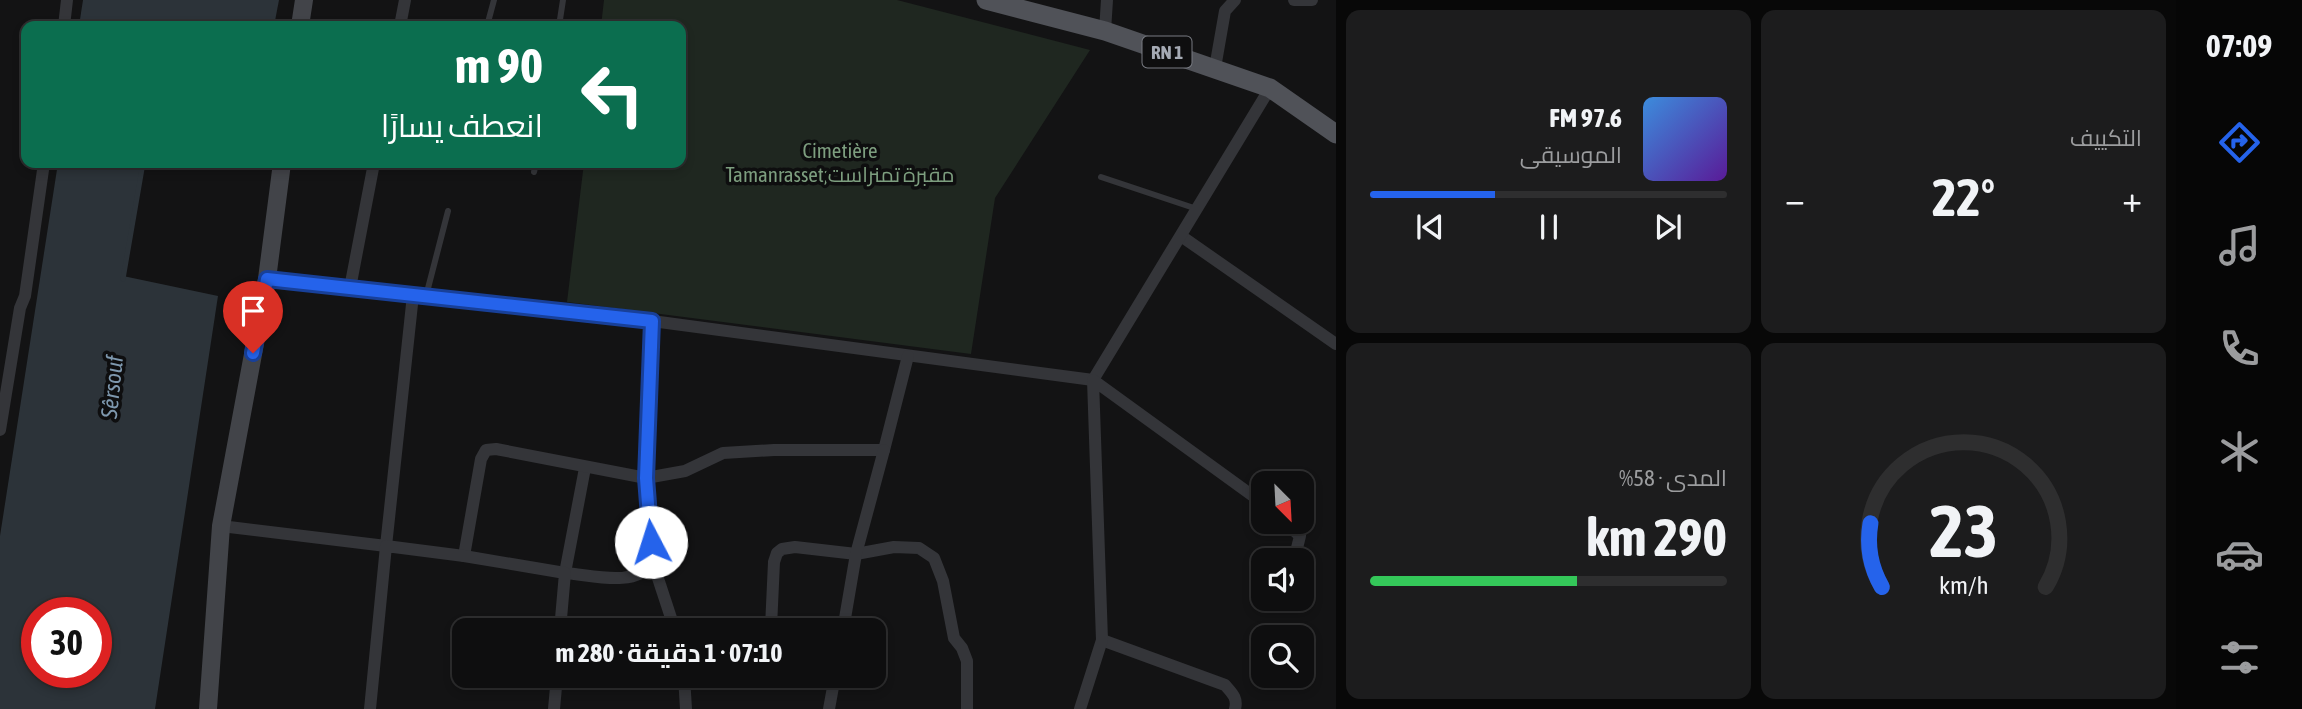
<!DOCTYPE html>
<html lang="ar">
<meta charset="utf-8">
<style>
body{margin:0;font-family:"Asap Condensed",Cairo,sans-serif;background:#1c1c1d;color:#f1f3f6;direction:rtl;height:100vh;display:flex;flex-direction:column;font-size:26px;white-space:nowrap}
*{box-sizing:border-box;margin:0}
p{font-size:23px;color:#9b9c9e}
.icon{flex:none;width:38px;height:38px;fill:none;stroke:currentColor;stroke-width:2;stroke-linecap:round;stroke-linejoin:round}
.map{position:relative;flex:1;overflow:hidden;direction:ltr}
.drawer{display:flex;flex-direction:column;gap:10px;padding:10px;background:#080808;width:840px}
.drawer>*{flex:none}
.guide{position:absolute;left:21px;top:21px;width:665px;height:147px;border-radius:14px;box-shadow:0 4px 10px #0003,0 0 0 2px #2e2e2f;direction:rtl;background:#0b6e4f;color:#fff;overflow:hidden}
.needle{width:46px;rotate:156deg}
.fabs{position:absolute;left:1251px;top:471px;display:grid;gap:14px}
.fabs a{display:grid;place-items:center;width:63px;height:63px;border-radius:14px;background:#0e0e0f;box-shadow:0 4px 10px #0003,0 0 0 2px #2e2e2f;font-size:35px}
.speed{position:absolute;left:21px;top:597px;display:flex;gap:14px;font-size:35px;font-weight:700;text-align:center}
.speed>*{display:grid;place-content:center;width:91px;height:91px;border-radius:50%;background:#0e0e0f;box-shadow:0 4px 10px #0003,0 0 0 2px #2e2e2f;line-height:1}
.speed .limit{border:10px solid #d22;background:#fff;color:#111}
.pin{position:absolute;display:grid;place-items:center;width:60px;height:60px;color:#fff;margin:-72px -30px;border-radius:50% 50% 50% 0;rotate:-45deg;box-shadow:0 0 7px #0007}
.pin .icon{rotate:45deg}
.me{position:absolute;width:77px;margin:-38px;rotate:355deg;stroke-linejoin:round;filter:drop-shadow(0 0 5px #0008)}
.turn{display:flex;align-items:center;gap:24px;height:147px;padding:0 28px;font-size:32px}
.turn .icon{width:91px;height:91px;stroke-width:2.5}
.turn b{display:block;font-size:49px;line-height:60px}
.big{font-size:52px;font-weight:700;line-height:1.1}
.drawer .widget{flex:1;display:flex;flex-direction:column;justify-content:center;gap:10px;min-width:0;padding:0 24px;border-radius:14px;background:#1c1c1d}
.drawer .dial{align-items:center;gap:0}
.dial svg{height:182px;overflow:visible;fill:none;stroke:#2e2e2f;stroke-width:7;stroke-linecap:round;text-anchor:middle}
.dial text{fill:#f1f3f6;stroke:none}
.song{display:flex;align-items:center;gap:21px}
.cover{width:84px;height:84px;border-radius:10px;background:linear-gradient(135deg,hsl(210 70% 55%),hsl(270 70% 35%))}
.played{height:7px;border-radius:4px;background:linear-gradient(90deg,#2563eb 35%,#2e2e2f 35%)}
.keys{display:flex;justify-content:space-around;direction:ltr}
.heat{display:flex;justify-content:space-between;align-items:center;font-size:38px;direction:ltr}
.charge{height:10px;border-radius:5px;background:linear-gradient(90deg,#34c759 58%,#2e2e2f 0)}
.drawer .tiles{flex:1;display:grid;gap:10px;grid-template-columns:repeat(2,1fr)}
.trip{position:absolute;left:452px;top:618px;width:434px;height:70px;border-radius:14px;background:#0e0e0f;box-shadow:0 4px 10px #0003,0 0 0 2px #2e2e2f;font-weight:700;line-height:70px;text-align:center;direction:rtl}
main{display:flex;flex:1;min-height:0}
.dock{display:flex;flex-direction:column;width:126px;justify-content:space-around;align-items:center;background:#060606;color:#9b9c9e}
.dock .icon{width:49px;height:49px}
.dock .selected{color:#2563eb}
.dock b{font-size:32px;color:#f1f3f6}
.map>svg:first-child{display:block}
.green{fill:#1f2720}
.water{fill:#2c3339;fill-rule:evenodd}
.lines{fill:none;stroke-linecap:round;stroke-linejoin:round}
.stream{stroke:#2c3339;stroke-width:5}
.lane{stroke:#343539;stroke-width:6}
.street{stroke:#343539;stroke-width:12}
.secondary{stroke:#424449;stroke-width:18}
.primary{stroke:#505258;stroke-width:19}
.route-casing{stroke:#184099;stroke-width:18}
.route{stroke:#2563eb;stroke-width:12}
.labels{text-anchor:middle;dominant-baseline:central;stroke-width:7;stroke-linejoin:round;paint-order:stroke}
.shield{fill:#0e0e0f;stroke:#787b82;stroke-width:2}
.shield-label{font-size:19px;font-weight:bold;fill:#a5aab4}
.park-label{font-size:21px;fill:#7d9e7f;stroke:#0e0e0f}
.water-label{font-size:23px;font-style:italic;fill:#7e98ae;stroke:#0e0e0f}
</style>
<main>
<nav class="dock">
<b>07:09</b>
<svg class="icon selected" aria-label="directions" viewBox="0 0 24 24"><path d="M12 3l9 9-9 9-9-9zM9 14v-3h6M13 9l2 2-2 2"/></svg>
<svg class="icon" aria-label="music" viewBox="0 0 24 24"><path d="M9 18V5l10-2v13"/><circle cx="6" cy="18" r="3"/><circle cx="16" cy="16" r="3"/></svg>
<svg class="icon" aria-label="phone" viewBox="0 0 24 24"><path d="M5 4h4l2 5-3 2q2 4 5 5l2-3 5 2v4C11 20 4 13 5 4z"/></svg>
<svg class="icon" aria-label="climate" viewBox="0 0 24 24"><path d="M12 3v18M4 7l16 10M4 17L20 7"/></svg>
<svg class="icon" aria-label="car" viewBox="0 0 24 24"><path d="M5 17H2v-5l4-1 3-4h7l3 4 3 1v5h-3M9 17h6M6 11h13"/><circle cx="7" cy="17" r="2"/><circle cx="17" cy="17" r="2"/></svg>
<svg class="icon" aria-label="filters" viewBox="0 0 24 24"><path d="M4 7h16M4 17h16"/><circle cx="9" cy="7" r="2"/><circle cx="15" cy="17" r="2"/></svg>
</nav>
<section class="drawer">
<div class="tiles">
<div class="widget"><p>التكييف</p>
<div class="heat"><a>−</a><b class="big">22°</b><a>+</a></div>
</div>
<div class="widget">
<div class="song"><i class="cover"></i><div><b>97.6 FM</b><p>الموسيقى</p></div></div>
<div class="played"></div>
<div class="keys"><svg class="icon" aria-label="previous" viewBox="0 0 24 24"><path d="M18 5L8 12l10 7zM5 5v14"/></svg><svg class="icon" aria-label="pause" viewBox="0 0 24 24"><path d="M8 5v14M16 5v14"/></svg><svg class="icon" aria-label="next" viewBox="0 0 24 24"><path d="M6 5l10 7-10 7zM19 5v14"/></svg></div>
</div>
<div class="widget dial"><svg viewBox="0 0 100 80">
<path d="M14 69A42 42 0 1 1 86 69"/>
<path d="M14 69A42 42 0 0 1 9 41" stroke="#2563eb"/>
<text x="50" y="56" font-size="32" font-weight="700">23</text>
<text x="50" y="72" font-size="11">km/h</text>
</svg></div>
<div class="widget"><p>المدى · 58%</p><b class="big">290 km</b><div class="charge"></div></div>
</div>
</section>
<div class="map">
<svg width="1336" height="709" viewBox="0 0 1336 709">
<rect width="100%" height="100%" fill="#131314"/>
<path class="green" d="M 604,0 L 897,0 L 1090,50 L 995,198 L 971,354 L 567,302 L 584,163 L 681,163 L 681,26 L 601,26 Z"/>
<g class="water">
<path d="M 83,0 L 279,0 L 274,26 L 79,26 Z"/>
<path d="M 58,163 L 249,163 L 141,169 L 123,276 L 218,296 L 155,709 L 0,709 L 0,536 ZM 37,612 L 96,612 L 96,672 L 37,672 Z"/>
</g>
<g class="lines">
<path class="stream" d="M 123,279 L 143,163"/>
<g class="lane">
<path d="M 487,26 L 494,0"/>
<path d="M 559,26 L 563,0"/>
<path d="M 534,172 L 536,163"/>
<path d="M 1101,177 L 1197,209"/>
<path d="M 426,296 L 448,211"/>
</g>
<g class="street">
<path d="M 1294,0 L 1312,0"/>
<path d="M 64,26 L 67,0"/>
<path d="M 400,26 L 405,0"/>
<path d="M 1105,31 L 1107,0"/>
<path d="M 1215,68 L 1225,11 L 1235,0"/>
<path d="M 1181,236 L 1336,344"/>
<path d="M 267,279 L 652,321 L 1093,380 L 1270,88"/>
<path d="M 350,288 L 374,163"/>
<path d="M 0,430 L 20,308 L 25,296 L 44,163"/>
<path d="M 585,468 L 565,573 C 593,575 634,588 653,563 L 646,478 L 652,321"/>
<path d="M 1285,522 L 1300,536 L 1294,560"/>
<path d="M 221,526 L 386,546 L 413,295"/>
<path d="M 464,556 L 481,459 L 486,450 L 496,449 L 646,478 L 685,471 L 723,453 L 774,450 L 884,450 L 908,356"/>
<path d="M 653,563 L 675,630"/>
<path d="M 771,627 L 774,562 L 777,553 L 782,549 L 795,547 L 856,554 L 894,547 L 919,548 L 934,558 L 943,581 L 954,638 L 962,648 L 967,661 L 967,709"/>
<path d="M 843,630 L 856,554 L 884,450"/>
<path d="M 1102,640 L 1225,685 C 1232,693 1238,698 1235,709"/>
<path d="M 684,676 L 686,709"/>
<path d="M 370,709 L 386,546 L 464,556 L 565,573 L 560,630"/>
<path d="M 554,709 L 557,676"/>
<path d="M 829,709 L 835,676"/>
<path d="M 1080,709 L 1102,640 L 1093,380 L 1264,504"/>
</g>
<g class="secondary">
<path d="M 300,26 L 304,0"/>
<path d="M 208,709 L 221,526 L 267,279 L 282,163"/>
</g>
<path class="primary" d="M 986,0 L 1105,31 L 1270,88 L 1336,134"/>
</g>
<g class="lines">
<defs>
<path id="route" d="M 253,353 L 267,279 L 652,321 L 646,478 L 651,542"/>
</defs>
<use href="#route" class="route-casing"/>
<use href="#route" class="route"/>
</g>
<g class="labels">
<rect class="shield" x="1142.5" y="36.5" width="49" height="31" rx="5"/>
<g class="shield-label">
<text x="1167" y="52">RN 1</text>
</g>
<g class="park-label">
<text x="840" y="150">Cimetière<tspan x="840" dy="24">Tamanrasset;مقبرة تمنراست</tspan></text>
</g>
<g class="water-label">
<text transform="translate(112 387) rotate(-84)">Sêrsouf</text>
</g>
</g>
</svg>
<div class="fabs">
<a><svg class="needle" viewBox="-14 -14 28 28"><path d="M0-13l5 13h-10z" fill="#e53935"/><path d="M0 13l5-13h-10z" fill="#9b9c9e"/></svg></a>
<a><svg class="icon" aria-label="sound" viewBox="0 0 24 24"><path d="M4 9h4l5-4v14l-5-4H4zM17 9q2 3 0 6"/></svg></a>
<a><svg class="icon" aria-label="search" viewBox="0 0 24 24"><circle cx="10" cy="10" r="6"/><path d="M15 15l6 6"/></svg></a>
</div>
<div class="speed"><div class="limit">30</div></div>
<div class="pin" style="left:253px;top:353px;background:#d93025"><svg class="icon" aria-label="arrive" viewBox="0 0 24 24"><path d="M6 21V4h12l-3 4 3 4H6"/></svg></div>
<svg class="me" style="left:651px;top:542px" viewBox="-20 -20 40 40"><circle r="19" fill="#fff"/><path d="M0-13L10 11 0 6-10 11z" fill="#2563eb"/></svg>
<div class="trip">07:10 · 1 دقيقة · 280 m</div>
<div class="guide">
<div class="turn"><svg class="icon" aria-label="left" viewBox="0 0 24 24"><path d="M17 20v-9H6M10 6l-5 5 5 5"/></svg><div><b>90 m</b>انعطف يسارًا</div></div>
</div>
</div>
</main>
